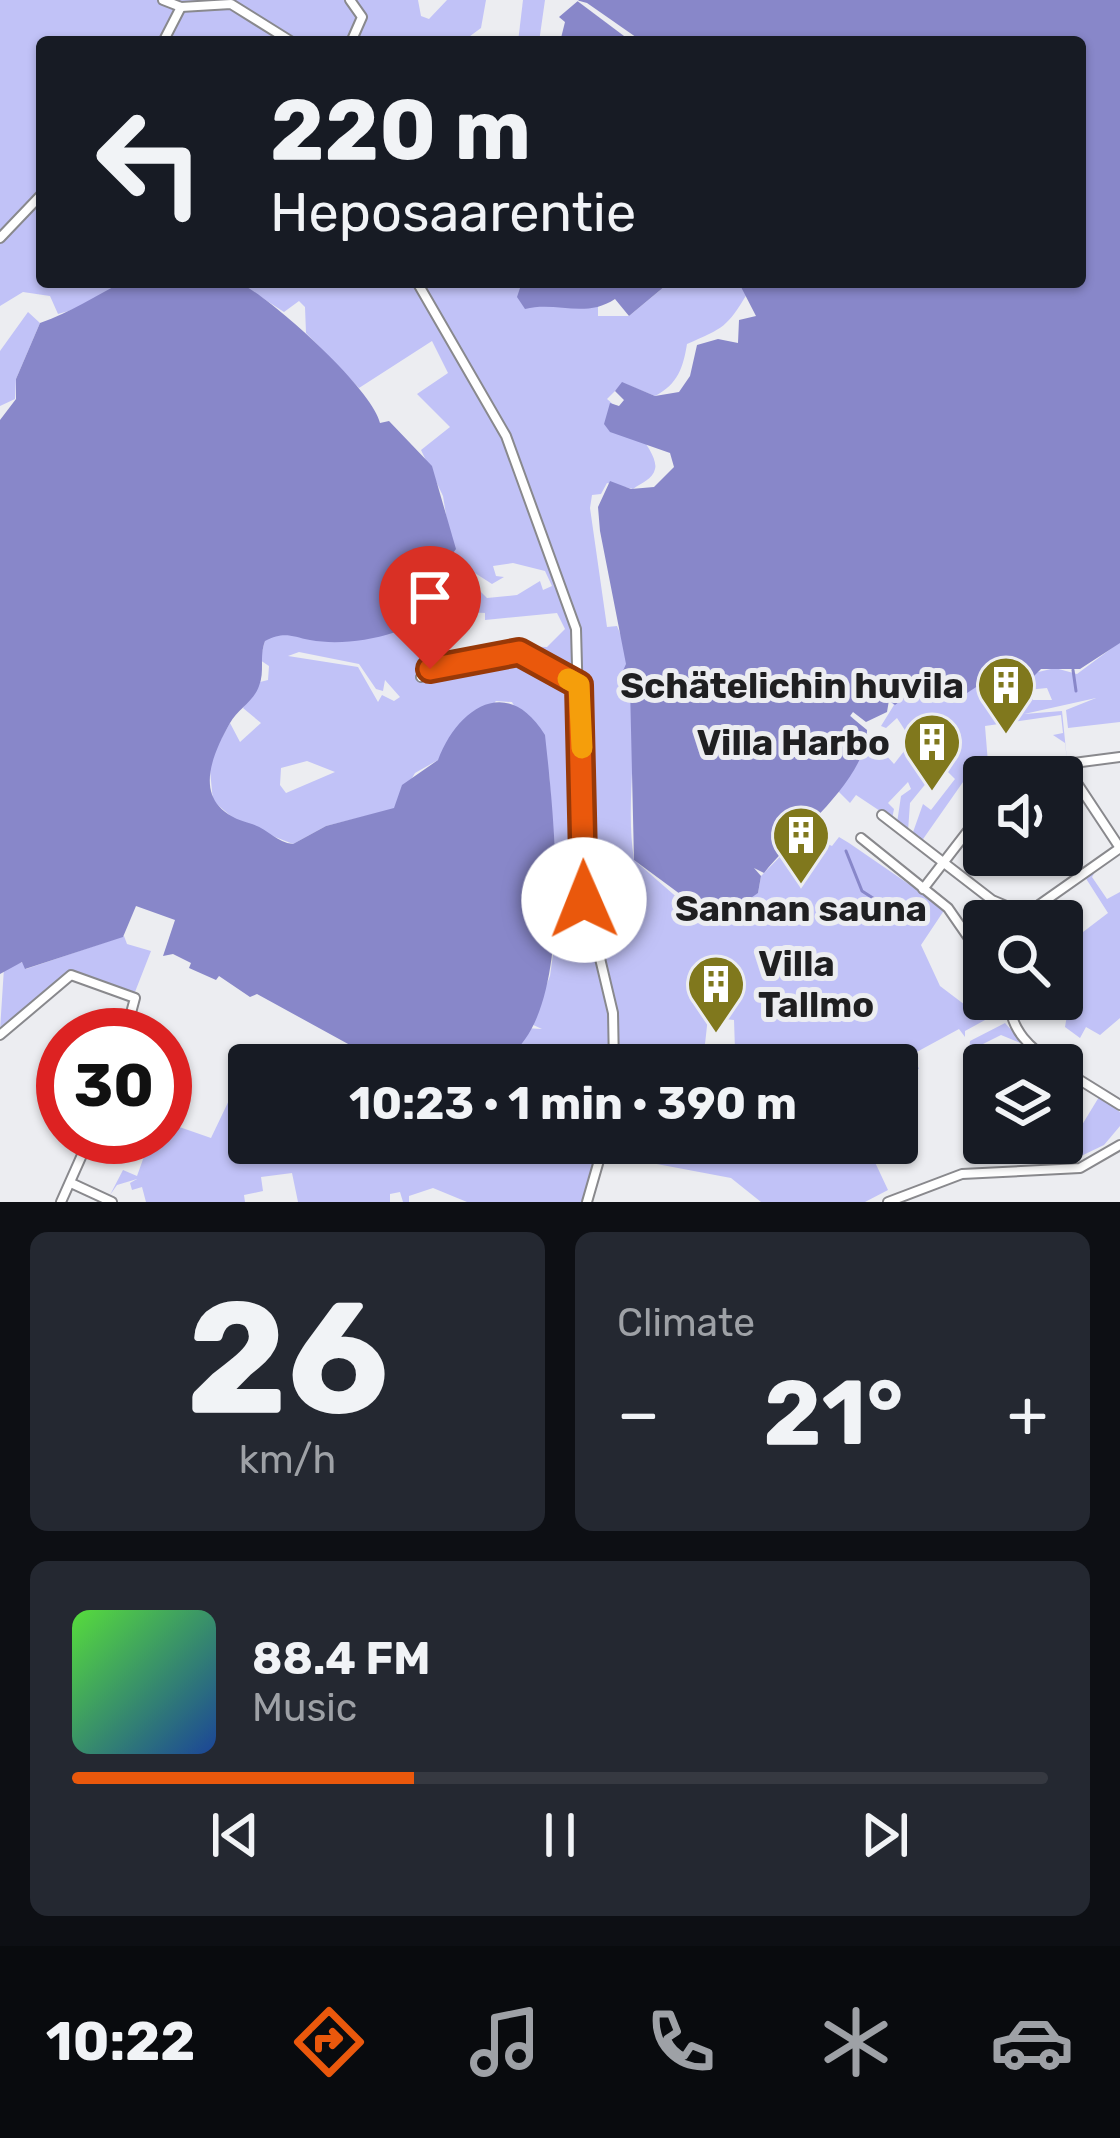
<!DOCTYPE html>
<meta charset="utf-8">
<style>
body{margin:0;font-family:Rubik,sans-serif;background:#242831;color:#f1f3f6;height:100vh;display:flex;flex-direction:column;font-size:45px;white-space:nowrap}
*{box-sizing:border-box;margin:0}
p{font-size:39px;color:#9ea1a6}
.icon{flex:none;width:66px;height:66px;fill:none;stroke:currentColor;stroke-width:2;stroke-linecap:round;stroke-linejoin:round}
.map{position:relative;height:1202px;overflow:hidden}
.panel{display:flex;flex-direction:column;gap:30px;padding:30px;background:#0d0f14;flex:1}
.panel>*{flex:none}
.hud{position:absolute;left:36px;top:36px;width:1050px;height:252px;border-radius:12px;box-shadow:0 3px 9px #0004;background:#171b24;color:#f1f3f6;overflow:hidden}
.fabs{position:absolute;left:963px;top:756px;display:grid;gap:24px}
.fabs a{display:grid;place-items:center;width:120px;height:120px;border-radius:12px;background:#171b24;box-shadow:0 3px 9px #0004;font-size:60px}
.speed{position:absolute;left:36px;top:1008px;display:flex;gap:24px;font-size:60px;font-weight:700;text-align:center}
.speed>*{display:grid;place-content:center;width:156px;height:156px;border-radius:50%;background:#171b24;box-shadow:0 3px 9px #0004;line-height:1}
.speed .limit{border:18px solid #d22;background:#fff;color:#111}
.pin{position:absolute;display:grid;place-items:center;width:102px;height:102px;color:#fff;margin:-123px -51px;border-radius:50% 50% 50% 0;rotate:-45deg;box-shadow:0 0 12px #0007}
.pin .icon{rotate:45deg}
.me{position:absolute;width:132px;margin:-66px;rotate:359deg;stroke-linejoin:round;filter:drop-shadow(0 0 9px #0008)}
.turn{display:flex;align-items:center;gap:42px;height:252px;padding:0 36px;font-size:54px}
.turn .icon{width:156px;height:156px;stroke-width:2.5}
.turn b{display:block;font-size:84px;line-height:102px}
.big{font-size:90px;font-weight:700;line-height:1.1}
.panel .widget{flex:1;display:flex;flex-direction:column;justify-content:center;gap:18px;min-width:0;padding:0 42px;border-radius:18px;background:#242831}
.panel .dial{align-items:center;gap:0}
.dial b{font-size:156px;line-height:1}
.song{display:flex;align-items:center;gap:36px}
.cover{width:144px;height:144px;border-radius:18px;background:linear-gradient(135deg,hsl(110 70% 55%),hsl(220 70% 35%))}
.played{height:12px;border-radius:6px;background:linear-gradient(90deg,#ea580c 35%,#363941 35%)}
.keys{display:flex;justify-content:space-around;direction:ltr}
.heat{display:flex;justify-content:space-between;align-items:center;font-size:66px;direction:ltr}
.panel .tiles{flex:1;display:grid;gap:30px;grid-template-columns:1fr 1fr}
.widget:last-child{grid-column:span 2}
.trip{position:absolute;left:228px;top:1044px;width:690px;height:120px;border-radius:12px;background:#171b24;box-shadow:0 3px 9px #0004;font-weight:700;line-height:120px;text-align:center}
.dock{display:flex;height:192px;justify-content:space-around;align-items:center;background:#090b0e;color:#9ea1a6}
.dock .icon{width:84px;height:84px}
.dock .selected{color:#ea580c}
.dock b{font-size:54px;color:#f1f3f6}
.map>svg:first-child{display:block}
.green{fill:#c1c2f7;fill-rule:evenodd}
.water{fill:#8887c9}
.pier{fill:#ecedf1}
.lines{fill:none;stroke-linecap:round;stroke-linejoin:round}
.stream{stroke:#8887c9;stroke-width:3}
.minor-casing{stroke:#89898d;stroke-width:12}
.minor{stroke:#fff;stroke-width:8}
.route-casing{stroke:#983908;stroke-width:30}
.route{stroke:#ea580c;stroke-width:21}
.slow{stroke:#f59e0b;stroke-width:21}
.labels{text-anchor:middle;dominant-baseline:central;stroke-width:10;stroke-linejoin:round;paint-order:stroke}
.poi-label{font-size:36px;font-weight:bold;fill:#1f1f21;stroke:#ecedf1;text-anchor:end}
</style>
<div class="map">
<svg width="1120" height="1202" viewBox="0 0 1120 1202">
<rect width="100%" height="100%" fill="#ecedf1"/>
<g class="green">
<path d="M 0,0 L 418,0 L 421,16 L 429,19 L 447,0 L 486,0 L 481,28 L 462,42 L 42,42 L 42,282 L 134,282 C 104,289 88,307 58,314 L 50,296 L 23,292 L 0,306 Z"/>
<path d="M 523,0 L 545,0 L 539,42 L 518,42 Z"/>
<path d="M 238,282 L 522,282 L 598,303 L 598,316 L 629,316 L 665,286 L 740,285 L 747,294 C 727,327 724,328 687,344 C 683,368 678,384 655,396 L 623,383 L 607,399 C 619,409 660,453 655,469 C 653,479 641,483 633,489 L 607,483 L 601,494 L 592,495 L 590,508 L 607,627 L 617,626 C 650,698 622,785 634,860 L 688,907 L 693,899 L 711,906 L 758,893 L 761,876 L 813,823 L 823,842 L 832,846 L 839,837 L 849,843 L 945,909 L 921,945 L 940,986 L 969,1008 L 984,998 L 1007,999 L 1007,1008 L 965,1031 L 965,1037 L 959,1029 L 913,1054 L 919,1069 L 897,1074 L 897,1065 L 631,1065 L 620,1064 L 621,1056 L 612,1054 L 610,1065 L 369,1065 L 370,1056 L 386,1054 L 500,1061 L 524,1028 L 542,1029 L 531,1024 L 550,976 L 556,934 L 551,801 L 549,773 L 512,702 L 496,701 L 438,760 L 415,773 L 394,809 L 326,826 L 293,844 L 239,823 L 213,801 L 209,760 L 230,723 L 240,742 L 261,723 L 243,708 L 260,682 L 268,680 L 269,666 L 260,660 L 265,640 L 287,628 L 421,621 L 426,630 L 453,623 L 437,643 L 452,655 L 508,646 L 547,647 L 565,629 L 557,613 L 485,620 L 485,613 L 464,612 L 454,591 L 456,584 L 478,589 L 487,598 L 517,595 L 540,581 L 543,590 L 552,586 L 545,571 L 513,563 L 493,566 L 496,576 L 504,577 L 492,584 L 453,559 L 443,496 L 421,450 L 450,427 L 417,394 L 448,373 L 432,341 L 359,388 L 306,333 L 305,307 L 299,301 L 284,312 ZM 299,652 L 359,664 L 376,689 L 383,691 L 385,680 L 400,697 L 394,701 L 382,695 L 378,702 L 358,667 L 288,656 ZM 307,761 L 335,772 L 286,793 L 280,785 L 281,768 ZM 708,1017 L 734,1020 L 735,1050 L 715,1054 L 714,1046 L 705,1044 Z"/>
<path d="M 28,312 L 40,323 L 16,379 L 15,399 L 0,406 L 0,351 Z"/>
<path d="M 1120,642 L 1120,722 L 1068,728 L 1066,710 L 1096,698 L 1024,714 L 1062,711 L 1067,760 L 1065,743 L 1053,735 L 1063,733 L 1061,715 L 985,726 L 988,763 L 970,772 L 921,842 L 912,835 L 923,804 L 931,810 L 955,779 L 941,765 L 910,803 L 908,831 L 897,823 L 901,796 L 911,789 L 908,782 L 888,803 L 894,809 L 892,819 L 856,795 L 850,803 L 837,790 L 850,715 L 894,764 L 912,741 L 897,718 L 886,728 L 881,726 L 894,705 L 878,690 L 1016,661 L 1018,690 L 1032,693 L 1033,700 L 1052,700 L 1047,688 L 1027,690 L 1030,674 L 1055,668 L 1077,674 Z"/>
<path d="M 1098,867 L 1092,877 L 1107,899 L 1120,892 L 1120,1018 L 1100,1035 L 1086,1027 L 1080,1038 L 1065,1027 L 1069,1003 L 1062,999 L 1062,948 L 1108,913 L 1085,877 Z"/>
<path d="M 124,936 L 127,944 L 151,951 L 135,992 L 68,972 L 0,1030 L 4,968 L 23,962 L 26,969 Z"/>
<path d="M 1005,1023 L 1025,1045 L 1001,1035 L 981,1045 L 982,1060 L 993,1065 L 984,1065 L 984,1073 L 977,1076 L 968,1071 L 970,1041 Z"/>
<path d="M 249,1071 L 249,1143 L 599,1143 L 584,1202 L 467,1202 L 433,1188 L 409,1196 L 409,1202 L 403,1202 L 400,1192 L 390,1194 L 390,1202 L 298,1202 L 292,1173 L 261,1177 L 263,1191 L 244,1195 L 245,1202 L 146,1202 L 142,1187 L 132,1190 L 130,1183 L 137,1179 L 117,1185 L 110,1195 L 123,1170 L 137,1176 L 151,1137 L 165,1137 L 165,1122 L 211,1138 L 242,1073 Z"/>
<path d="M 1099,1097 L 1120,1112 L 1120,1126 L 1104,1145 L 1079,1157 L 1071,1143 Z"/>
<path d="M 627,1143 L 866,1143 L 888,1190 L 865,1202 L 761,1202 L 731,1178 L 625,1158 Z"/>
</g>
<g class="water">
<path d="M 579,0 L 1120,0 L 1120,643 L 1080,669 L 1041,669 L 1022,688 L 996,674 L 964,695 C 936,688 918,687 895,705 L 889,700 L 887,712 L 866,722 L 853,712 L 850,716 L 867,730 C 867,780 795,834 764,873 L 754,868 L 761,876 L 758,893 L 735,909 L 680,894 L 634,860 L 630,686 L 622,673 L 626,664 L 600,531 L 598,507 L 610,481 L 631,489 L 654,487 L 674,467 L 670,453 L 610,432 L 604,424 L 610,403 L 619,406 L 624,400 L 615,391 L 622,382 L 655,396 L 679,392 L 690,376 L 697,345 L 718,339 L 738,343 L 739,320 L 756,316 L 740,285 L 702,282 L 1080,282 L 1080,42 L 560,42 L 565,22 L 559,17 Z"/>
<path d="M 123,282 L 238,282 C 272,298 373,390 380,423 L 389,421 L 432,466 L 456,549 L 443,566 L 451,575 L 446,607 C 411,633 353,648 310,640 C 291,636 284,631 265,641 C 259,657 265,671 259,686 C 254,701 238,709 230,723 C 206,765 193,809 252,824 C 268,829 276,842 293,844 L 326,826 L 394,808 L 402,785 L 438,760 C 457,709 507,673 545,735 C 553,809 579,1021 501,1061 L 439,1065 L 428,1059 L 370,1056 L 257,994 L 250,997 L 219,976 L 216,980 L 189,968 L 191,963 L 173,954 L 163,956 L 175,920 L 136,906 L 123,937 L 25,969 L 22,962 L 0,974 L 0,420 L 16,399 L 16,379 L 40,323 C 71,312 95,296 123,282 Z"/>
<path d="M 522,282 L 686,282 L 665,286 L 629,316 L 615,299 C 585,319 557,301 525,309 L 517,297 Z"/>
</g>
<path class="pier" d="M 576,0 L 587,3 L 643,42 L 632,42 Z"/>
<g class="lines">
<g class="stream">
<path d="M 1073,670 L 1076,691"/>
<path d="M 846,851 L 862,891 L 893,911"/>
</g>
<defs>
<g id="minor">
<path d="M 163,0 L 181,7 L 231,4 L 292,42"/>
<path d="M 350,0 L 362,17 L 351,42"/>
<path d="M 163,42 L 181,7"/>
<path d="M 0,238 L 42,194"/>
<path d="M 417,282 L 506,436 L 576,629 L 583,887 L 613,1013 L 614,1065"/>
<path d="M 421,677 L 449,662 L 519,652 L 579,685"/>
<path d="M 1041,777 L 1066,764 L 1120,757"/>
<path d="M 882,815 L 992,900 L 1042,921"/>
<path d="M 861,838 L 948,908 L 984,960"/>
<path d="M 923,889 L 984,810"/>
<path d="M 1030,921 L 1039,905 L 1120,848 L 1065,765"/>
<path d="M 1010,999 C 1009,1030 1031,1049 1056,1065"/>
<path d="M 0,1035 L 71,975 L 135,998 L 125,1035"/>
<path d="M 1062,1069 L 1120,1105"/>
<path d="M 71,1183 L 112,1202"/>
<path d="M 61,1202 L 90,1137"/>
<path d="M 587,1202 L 604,1143"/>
<path d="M 888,1202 L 962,1174 L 1080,1168 L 1120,1145"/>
</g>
</defs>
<use href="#minor" class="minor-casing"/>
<use href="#minor" class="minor"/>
</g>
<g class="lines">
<defs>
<path id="route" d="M 430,669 L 519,652 L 579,685 L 584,900"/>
</defs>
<use href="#route" class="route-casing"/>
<use href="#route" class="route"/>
<path class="slow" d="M 568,679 L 579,685 L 582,748"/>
</g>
<defs>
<symbol id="building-pin" viewBox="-11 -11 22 30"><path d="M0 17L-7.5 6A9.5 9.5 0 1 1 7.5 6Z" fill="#80781d" stroke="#ecedf1"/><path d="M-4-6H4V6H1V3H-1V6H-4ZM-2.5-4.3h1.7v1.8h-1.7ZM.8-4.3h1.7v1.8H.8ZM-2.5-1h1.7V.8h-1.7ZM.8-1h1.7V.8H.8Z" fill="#fff"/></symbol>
</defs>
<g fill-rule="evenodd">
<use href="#building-pin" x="973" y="652" width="66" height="90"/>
<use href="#building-pin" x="899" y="709" width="66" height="90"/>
<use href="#building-pin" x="768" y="802" width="66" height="90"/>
<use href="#building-pin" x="683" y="951" width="66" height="90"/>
</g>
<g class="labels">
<g class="poi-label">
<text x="964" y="685">Schätelichin huvila</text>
<text x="890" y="742">Villa Harbo</text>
<text x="801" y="908" text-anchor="middle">Sannan sauna</text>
<text x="758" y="963" text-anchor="start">Villa<tspan x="758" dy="41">Tallmo</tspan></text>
</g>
</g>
</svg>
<div class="fabs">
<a><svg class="icon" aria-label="sound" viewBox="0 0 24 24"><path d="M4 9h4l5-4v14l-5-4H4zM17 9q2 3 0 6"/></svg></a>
<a><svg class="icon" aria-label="search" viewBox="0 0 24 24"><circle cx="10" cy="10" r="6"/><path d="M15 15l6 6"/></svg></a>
<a><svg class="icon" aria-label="layers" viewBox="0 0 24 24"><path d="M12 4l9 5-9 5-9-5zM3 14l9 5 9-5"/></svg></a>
</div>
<div class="speed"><div class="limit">30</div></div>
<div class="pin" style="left:430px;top:669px;background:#d93025"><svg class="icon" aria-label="arrive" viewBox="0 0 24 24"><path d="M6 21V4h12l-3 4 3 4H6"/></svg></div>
<svg class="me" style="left:584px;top:900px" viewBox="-20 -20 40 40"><circle r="19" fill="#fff"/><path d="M0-13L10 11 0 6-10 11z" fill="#ea580c"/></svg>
<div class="trip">10:23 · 1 min · 390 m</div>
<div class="hud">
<div class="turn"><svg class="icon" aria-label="left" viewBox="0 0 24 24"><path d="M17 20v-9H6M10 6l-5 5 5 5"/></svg><div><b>220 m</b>Heposaarentie</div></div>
</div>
</div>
<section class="panel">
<div class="tiles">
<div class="widget dial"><b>26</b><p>km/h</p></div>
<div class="widget"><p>Climate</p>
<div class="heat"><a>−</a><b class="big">21°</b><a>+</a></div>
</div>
<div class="widget">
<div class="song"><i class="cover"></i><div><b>88.4 FM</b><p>Music</p></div></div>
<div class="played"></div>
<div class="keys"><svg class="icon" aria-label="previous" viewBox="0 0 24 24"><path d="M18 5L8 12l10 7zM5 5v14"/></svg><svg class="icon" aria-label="pause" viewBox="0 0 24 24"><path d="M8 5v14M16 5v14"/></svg><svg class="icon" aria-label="next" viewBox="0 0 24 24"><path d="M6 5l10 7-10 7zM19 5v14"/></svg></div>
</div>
</div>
</section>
<nav class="dock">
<b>10:22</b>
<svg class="icon selected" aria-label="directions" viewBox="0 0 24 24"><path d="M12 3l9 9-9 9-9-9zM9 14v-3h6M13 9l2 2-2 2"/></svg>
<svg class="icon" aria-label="music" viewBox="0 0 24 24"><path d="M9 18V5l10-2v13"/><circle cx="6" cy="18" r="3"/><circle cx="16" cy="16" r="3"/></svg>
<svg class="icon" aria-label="phone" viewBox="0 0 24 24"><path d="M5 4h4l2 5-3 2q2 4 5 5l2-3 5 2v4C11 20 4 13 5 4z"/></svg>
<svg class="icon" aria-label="climate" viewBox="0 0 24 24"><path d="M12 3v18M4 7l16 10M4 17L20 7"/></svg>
<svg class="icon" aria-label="car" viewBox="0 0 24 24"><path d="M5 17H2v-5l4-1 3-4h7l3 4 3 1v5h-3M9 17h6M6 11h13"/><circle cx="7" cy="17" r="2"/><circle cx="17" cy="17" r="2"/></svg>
</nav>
